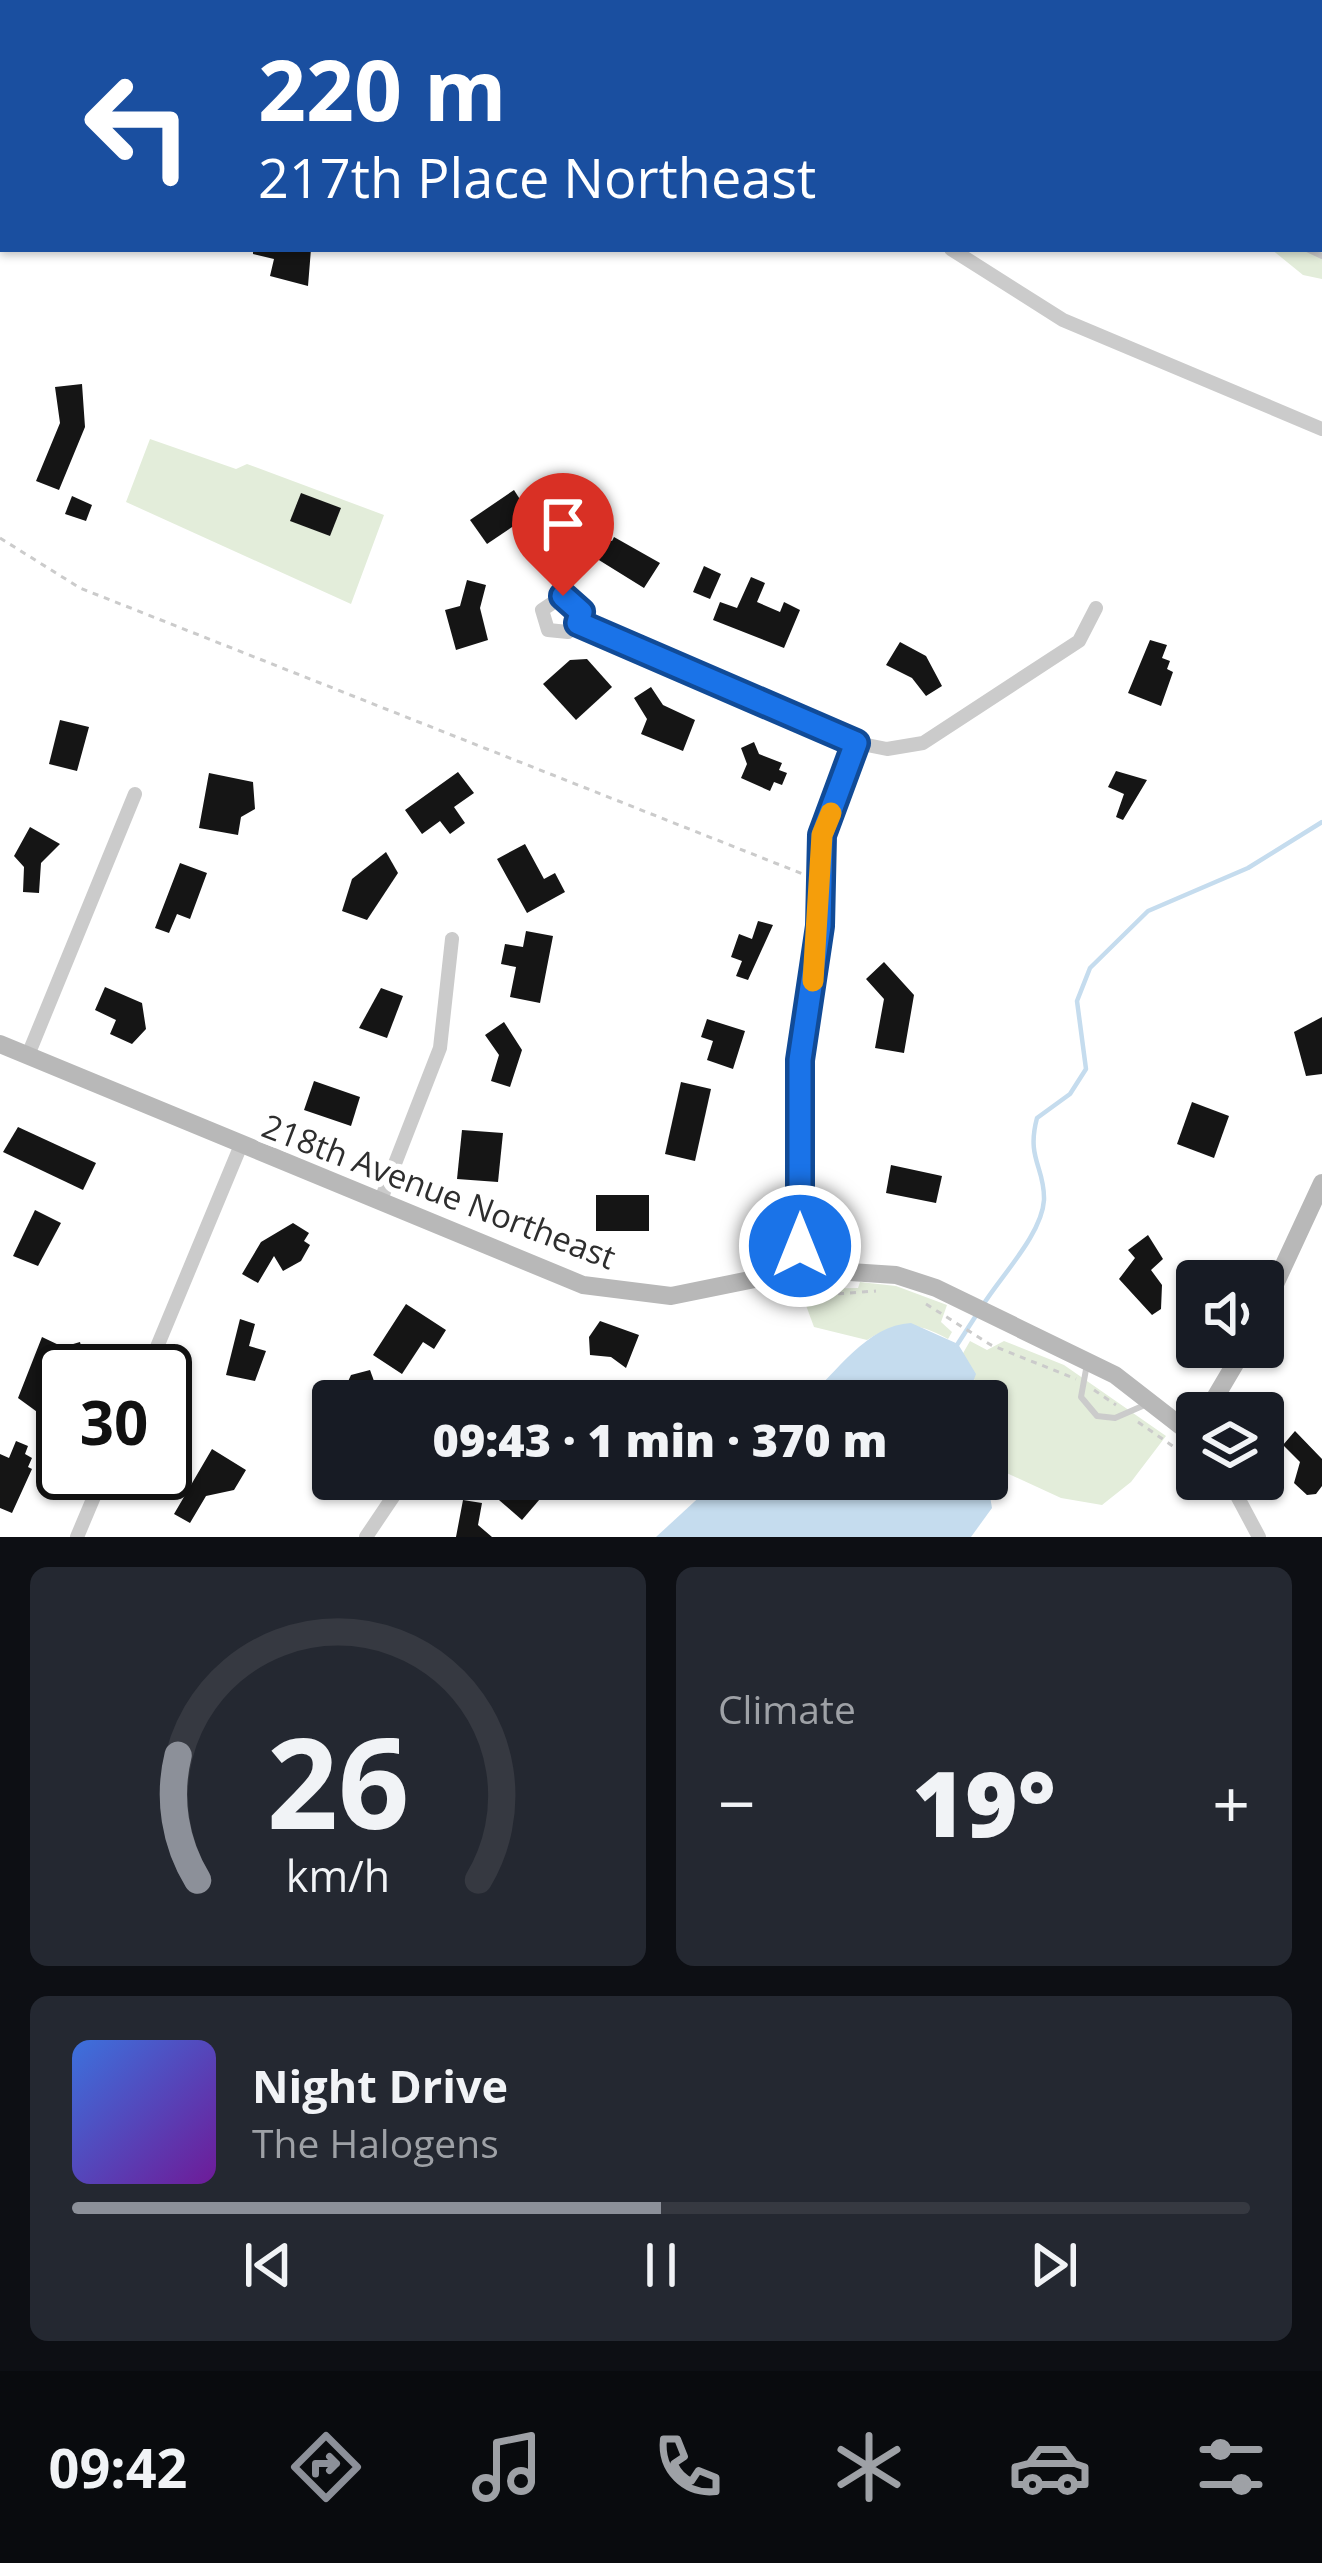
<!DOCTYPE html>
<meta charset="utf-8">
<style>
body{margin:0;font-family:"Open Sans",sans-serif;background:#242831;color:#f1f3f6;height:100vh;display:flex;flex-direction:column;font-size:45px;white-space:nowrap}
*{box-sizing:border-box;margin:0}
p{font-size:39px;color:#9ea1a6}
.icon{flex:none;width:66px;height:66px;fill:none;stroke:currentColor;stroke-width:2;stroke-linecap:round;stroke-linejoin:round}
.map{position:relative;height:1537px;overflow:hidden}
.drawer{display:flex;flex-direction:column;gap:30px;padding:30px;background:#0d0f14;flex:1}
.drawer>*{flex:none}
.hud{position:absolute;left:0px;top:0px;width:1323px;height:252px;box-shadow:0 3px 9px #0004;background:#1a4fa0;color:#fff;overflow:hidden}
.controls{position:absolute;left:1176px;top:1260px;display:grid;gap:24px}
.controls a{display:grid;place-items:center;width:108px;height:108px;border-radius:12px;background:#171b24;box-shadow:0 3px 9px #0004;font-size:60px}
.speed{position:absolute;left:36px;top:1344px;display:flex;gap:24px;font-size:60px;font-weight:700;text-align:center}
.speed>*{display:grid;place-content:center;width:156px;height:156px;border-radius:50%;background:#171b24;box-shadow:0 3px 9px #0004;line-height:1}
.speed .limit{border:6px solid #111;border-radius:18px;background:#fff;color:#111}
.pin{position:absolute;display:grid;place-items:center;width:102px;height:102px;color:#fff;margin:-123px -51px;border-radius:50% 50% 50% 0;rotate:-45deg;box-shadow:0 0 12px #0007}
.pin .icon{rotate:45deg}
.me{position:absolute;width:132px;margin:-66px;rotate:0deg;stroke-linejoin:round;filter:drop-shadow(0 0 9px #0008)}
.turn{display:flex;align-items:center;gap:42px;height:252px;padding:0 60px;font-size:54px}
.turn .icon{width:156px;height:156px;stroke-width:2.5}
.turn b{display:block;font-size:84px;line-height:102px}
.big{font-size:90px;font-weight:800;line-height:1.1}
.drawer .widget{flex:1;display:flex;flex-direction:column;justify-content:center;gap:18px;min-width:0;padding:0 42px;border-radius:18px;background:#242831}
.drawer .dial{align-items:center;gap:0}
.dial svg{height:312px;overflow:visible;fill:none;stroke:#363941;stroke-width:7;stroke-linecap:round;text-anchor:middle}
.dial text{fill:#f1f3f6;stroke:none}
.song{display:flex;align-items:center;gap:36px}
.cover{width:144px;height:144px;border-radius:18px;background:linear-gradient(135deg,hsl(220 70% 55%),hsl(280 70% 35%))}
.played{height:12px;border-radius:6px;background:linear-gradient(90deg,#8c9099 50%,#363941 50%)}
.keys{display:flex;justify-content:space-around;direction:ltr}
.heat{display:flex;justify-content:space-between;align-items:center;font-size:66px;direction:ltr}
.drawer .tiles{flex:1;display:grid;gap:30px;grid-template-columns:1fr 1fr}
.widget:last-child{grid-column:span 2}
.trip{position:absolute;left:312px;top:1380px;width:696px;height:120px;border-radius:12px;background:#171b24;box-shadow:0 3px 9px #0004;font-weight:800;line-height:120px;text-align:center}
.dock{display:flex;height:192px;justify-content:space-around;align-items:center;background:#090b0e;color:#9ea1a6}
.dock .icon{width:84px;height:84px}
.dock .on{color:#8c9099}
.dock b{font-size:54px;color:#f1f3f6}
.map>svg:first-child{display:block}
.green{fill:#e3edda}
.water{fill:#c5dcee}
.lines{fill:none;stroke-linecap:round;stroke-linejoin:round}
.stream{stroke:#c5dcee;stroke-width:4.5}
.building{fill:#151515}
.path{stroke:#cbcbcb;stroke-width:3;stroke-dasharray:6 6;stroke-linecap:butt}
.lane{stroke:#cbcbcb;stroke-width:6}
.street{stroke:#cbcbcb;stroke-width:14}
.secondary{stroke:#b8b8b8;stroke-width:18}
.route-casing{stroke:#114b97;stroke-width:30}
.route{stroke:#1a73e8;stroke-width:21}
.slow{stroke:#f59e0b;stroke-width:21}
.labels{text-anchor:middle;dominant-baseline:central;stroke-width:12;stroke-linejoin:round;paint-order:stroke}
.street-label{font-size:33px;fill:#2e2e2e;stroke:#fff}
</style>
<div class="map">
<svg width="1322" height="1537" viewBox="0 0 1322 1537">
<rect width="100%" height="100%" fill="#fff"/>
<g class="green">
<path d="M 676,0 L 1322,0 L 1322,279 L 1303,275 L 1271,249 L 1320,249 L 1320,3 Z"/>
<path d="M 150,439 L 236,469 L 247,464 L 384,515 L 351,604 L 126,502 Z"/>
<path d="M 860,1282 L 896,1286 L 947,1305 L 941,1322 L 952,1332 L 948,1339 C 914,1321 899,1321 867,1340 L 814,1327 L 800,1289 L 858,1288 Z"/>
<path d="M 970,1341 L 987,1350 L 1004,1341 L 1064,1365 L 1166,1436 L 1131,1482 L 1102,1505 L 1061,1498 L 987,1464 L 987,1401 L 966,1401 L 975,1381 L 962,1355 Z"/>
</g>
<g class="water">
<path d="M 911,1323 L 958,1344 L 976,1374 L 966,1401 L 805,1401 C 836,1373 867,1325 911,1323 Z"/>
<path d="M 719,1479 L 987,1479 L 992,1508 L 971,1537 L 656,1537 Z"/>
</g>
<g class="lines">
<g class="stream">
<path d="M 983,1305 C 1001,1276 1042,1234 1044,1200 C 1045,1167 1026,1159 1037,1118 L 1070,1094 L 1086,1069 L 1077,1001 L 1090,968 L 1148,911 L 1248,868 L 1322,822"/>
<path d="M 957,1345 L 977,1314"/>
</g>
</g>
<g class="building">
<path d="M 253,249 L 311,249 L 308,286 L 270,276 L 274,259 L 253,254 Z"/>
<path d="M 82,384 L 85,427 L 59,490 L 36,481 L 60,423 L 55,387 Z"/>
<path d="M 514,490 L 530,515 L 487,544 L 470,520 Z"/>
<path d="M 301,493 L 341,508 L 330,536 L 290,521 Z"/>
<path d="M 72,496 L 92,505 L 86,521 L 65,514 Z"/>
<path d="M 603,537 L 612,541 L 614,537 L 660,563 L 644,588 L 594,557 Z"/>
<path d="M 704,566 L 721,574 L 710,599 L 693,592 Z"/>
<path d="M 751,577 L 765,583 L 757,602 L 780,612 L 784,602 L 800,610 L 784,648 L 713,620 L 720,602 L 737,608 Z"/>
<path d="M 467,580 L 486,585 L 480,608 L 488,640 L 456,650 L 445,610 L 460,606 Z"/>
<path d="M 1150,640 L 1167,645 L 1162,658 L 1170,661 L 1167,669 L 1173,672 L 1161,706 L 1128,693 Z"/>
<path d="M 900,642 L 926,656 L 942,686 L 926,696 L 912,678 L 886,665 Z"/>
<path d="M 587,659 L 612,687 L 576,720 L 543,684 L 570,660 Z"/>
<path d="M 651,687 L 663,705 L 695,720 L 683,751 L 641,734 L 647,719 L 634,698 Z"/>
<path d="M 60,720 L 89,727 L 77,771 L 49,764 Z"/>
<path d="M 754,742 L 759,754 L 782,763 L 779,770 L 787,773 L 782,785 L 774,782 L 770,791 L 741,778 L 747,764 L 741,748 Z"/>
<path d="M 1116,771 L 1147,780 L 1123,820 L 1116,817 L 1124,794 L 1108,787 Z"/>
<path d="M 458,772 L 474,793 L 454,807 L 465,823 L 450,834 L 440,821 L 422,834 L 405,810 Z"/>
<path d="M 209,773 L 253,782 L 255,809 L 241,817 L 238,835 L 199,828 Z"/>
<path d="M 30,827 L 60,844 L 41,863 L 39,893 L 23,892 L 24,867 L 14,856 Z"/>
<path d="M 525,844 L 544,879 L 555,873 L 565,892 L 527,913 L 497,859 Z"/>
<path d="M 386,852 L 398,873 L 367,920 L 342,911 L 352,879 Z"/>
<path d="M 180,863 L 207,873 L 190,919 L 177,914 L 169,933 L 155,928 Z"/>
<path d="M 758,921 L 773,925 L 748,980 L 736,976 L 742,961 L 731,957 L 739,934 L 752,939 Z"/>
<path d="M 526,931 L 553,936 L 540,1003 L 510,997 L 516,967 L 501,964 L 505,944 L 523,947 Z"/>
<path d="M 884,962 L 914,995 L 904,1053 L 875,1048 L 884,999 L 866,979 Z"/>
<path d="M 105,987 L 142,1003 L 146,1029 L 132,1044 L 110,1034 L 116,1020 L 95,1010 Z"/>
<path d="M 381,988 L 403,996 L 387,1038 L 359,1028 Z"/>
<path d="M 1322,1017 L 1322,1074 L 1306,1076 L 1294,1032 Z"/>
<path d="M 707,1019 L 745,1031 L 733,1069 L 707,1060 L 713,1041 L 701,1037 Z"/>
<path d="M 504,1022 L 522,1050 L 510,1087 L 491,1081 L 499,1055 L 485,1035 Z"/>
<path d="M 314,1081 L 360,1097 L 351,1126 L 304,1110 Z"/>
<path d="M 681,1082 L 711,1089 L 695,1161 L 665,1154 Z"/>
<path d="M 1192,1102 L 1229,1116 L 1214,1158 L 1177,1144 Z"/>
<path d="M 18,1127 L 96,1163 L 83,1190 L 3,1152 Z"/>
<path d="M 462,1130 L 503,1133 L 498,1182 L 457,1179 Z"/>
<path d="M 891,1165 L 942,1176 L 936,1203 L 886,1193 Z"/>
<rect x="596" y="1195" width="53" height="36"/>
<path d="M 35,1210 L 61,1223 L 38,1266 L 13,1256 Z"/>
<path d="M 293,1223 L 309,1233 L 304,1241 L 310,1245 L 301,1261 L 283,1271 L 274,1256 L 258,1283 L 242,1274 L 261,1242 Z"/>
<path d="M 1148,1235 L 1163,1259 L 1151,1270 L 1162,1285 L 1161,1309 L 1152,1315 L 1119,1279 L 1135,1258 L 1128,1250 Z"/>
<path d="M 406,1304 L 446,1330 L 434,1349 L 423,1342 L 402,1374 L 373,1355 Z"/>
<path d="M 240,1319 L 255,1324 L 249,1346 L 266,1351 L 255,1381 L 226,1375 Z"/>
<path d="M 600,1321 L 639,1335 L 626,1368 L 611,1357 L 590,1355 L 589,1337 Z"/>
<path d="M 42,1337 L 63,1347 L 80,1342 L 85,1362 L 60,1372 L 40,1414 L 18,1398 Z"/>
<path d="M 370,1370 L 378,1392 L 363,1401 L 339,1401 L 351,1375 Z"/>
<path d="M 1295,1431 L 1322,1459 L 1322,1486 L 1316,1494 L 1307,1495 L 1294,1483 L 1300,1462 L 1283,1445 Z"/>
<path d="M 16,1441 L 28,1446 L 25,1454 L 32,1458 L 28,1467 L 32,1469 L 12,1513 L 0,1508 L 0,1454 L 9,1458 Z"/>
<path d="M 212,1449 L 246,1470 L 234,1490 L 206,1496 L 190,1523 L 174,1514 Z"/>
<path d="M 505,1479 L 557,1479 L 522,1520 L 492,1494 Z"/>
<path d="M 463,1500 L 482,1503 L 478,1525 L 492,1537 L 456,1537 Z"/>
</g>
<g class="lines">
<g class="path">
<path d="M 0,538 L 80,588 L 808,876"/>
<path d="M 816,1285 L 836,1294 L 876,1291"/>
<path d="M 926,1304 L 991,1345 L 1076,1379"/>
<path d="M 1263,1346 L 1275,1322"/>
<path d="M 1094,1390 L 1116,1405"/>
<path d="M 1138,1422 L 1177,1449 L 1196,1452"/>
</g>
<g class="lane">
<path d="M 440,0 L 440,3"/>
<path d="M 722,0 L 725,3"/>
<path d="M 820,0 L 825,3"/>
<path d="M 792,3 L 799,0"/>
<path d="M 1320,109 L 1322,109"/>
<path d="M 1307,249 L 1322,256"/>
<path d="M 1087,1364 L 1081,1397 L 1097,1416 L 1115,1418 L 1147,1404"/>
</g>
<g class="street">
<path d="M 136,0 L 150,3"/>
<path d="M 498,3 L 500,0"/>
<path d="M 951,249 L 1063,320 L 1322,429"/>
<path d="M 578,624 L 568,632 L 548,630 L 542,610 L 563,596 L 581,612 L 578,624 L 857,743 L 887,749 L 923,743 L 1079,641 L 1096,608"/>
<path d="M 28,1055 L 135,794"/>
<path d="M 380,1202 L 440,1048 L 452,939"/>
<path d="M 804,1269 L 800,1060 L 820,926 L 822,835 L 857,743"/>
<path d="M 147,1371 L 241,1145"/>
<path d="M 1228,1479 L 1259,1537"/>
<path d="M 77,1537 L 104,1473"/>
<path d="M 366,1537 L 405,1479"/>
</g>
<g class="secondary">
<path d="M 0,1044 L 583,1285 L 671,1296 L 804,1269 L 896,1275 L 936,1288 L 1115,1375 L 1191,1434 L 1197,1426"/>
<path d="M 1263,1310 L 1322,1183"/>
<path d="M 1206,1413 L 1245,1347"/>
</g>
</g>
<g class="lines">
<defs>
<path id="route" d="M 563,596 L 581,612 L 578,623 L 856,743 L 822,835 L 820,926 L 800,1060 L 800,1246"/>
</defs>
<use href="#route" class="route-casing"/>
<use href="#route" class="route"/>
<path class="slow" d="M 813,981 L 822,835 L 831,813"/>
</g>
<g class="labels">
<g class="street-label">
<text transform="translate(439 1191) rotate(21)">218th Avenue Northeast</text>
</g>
</g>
</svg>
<div class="controls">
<a><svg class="icon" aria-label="sound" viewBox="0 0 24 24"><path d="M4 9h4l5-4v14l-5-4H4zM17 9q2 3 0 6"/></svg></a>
<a><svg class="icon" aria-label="layers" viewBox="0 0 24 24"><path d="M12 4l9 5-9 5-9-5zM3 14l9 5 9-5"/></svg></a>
</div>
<div class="speed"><div class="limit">30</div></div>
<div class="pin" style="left:563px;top:596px;background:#d93025"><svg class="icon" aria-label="arrive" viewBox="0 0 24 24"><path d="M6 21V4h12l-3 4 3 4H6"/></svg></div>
<svg class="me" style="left:800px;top:1246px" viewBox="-20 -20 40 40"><circle r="17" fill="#1a73e8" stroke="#fff" stroke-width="3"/><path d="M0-11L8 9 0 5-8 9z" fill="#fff"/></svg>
<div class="trip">09:43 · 1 min · 370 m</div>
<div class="hud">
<div class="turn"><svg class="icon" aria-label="left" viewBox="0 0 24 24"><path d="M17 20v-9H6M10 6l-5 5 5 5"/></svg><div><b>220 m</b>217th Place Northeast</div></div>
</div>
</div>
<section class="drawer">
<div class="tiles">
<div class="widget dial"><svg viewBox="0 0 100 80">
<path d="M14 69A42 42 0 1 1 86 69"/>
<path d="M14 69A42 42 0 0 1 9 37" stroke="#8c9099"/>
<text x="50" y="56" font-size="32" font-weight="700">26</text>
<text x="50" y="72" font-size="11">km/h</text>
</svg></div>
<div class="widget"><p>Climate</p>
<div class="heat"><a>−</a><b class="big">19°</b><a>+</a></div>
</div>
<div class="widget">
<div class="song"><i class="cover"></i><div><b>Night Drive</b><p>The Halogens</p></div></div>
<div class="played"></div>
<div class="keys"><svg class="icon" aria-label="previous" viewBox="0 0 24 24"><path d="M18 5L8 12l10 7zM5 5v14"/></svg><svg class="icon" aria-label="pause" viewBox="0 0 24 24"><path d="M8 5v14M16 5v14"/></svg><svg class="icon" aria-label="next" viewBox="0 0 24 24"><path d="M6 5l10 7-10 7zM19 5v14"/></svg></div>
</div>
</div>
</section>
<nav class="dock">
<b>09:42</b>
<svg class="icon on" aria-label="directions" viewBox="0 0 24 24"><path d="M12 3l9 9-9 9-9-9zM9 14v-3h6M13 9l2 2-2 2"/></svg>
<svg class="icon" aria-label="music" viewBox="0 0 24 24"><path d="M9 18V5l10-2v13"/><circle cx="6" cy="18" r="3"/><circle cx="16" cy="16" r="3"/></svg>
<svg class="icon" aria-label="phone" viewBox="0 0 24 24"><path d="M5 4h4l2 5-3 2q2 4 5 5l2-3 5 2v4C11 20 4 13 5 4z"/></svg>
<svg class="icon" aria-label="climate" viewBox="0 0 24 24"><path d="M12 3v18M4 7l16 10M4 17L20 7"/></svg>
<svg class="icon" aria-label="car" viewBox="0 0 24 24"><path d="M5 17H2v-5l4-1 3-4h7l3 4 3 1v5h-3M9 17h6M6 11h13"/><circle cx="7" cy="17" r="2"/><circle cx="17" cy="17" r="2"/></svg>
<svg class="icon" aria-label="filters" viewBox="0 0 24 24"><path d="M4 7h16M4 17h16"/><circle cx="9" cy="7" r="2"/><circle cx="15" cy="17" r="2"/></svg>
</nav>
